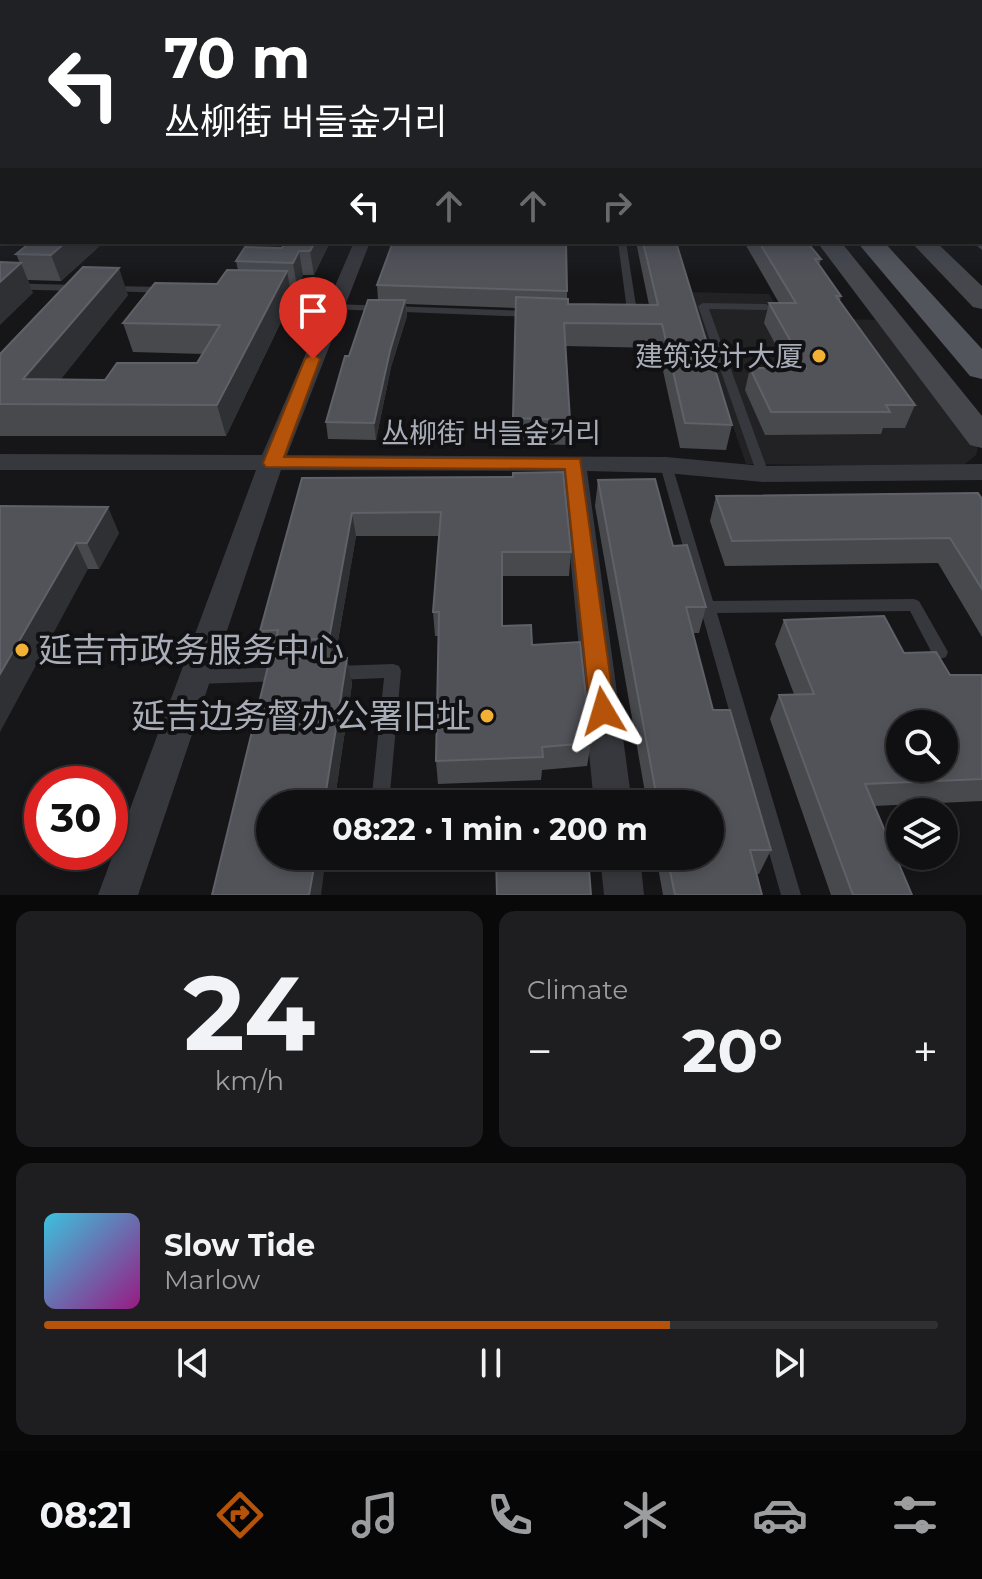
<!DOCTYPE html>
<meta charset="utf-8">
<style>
body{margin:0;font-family:Montserrat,"Noto Sans SC","Noto Sans KR",sans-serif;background:#1e1e20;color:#f1f3f6;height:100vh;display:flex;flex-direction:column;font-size:30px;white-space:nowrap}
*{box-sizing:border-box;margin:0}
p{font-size:26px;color:#9c9d9f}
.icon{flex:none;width:44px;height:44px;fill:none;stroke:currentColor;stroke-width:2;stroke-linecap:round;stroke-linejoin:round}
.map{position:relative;height:895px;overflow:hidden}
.panel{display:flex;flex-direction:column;gap:16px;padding:16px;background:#09090a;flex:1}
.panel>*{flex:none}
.hud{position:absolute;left:0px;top:0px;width:982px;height:244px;box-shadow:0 4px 12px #0003,0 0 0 2px #303032;background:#202124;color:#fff;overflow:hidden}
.fabs{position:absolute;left:886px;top:710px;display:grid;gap:16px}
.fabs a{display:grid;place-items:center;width:72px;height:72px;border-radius:50%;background:#101012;box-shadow:0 4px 12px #0003,0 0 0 2px #303032;font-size:40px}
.speed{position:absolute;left:24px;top:766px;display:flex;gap:16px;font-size:40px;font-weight:700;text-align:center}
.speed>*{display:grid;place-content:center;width:104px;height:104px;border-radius:50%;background:#101012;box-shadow:0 4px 12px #0003,0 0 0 2px #303032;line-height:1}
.speed .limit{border:12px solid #d22;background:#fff;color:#111}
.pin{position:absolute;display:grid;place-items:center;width:68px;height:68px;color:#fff;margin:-82px -34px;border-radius:50% 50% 50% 0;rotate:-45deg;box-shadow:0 0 8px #0007}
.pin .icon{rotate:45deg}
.me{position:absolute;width:88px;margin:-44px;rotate:353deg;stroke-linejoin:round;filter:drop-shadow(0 0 6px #0008)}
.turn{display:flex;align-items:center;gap:28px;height:168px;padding:0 32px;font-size:36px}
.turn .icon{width:104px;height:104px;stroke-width:2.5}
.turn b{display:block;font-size:56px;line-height:68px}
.lanes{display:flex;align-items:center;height:76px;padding:0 32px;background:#0003;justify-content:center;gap:40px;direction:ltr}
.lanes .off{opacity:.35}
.big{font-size:60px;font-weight:700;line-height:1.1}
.panel .widget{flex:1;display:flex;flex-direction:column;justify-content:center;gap:12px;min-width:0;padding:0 28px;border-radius:16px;background:#1e1e20}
.panel .dial{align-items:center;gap:0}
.dial b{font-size:104px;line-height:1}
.song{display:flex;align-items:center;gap:24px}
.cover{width:96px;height:96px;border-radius:12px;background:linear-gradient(135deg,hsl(190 70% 55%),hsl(310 70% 35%))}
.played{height:8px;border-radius:4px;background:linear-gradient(90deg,#b45309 70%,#303032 70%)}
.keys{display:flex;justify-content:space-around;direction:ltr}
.heat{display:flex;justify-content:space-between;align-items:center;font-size:44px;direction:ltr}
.panel .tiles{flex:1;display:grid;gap:16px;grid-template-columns:1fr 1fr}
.widget:last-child{grid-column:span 2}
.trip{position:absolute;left:256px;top:790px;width:468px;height:80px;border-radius:40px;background:#101012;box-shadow:0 4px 12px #0003,0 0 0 2px #303032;font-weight:700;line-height:80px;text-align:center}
.dock{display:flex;height:128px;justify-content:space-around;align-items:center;background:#060607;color:#9c9d9f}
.dock .icon{width:56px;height:56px}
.dock .selected{color:#b45309}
.dock b{font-size:36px;color:#f1f3f6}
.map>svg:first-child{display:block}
.built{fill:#222225}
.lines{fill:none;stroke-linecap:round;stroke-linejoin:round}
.lane{fill:#37383d;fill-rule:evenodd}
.street{fill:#37383d;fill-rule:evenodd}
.secondary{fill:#45474d;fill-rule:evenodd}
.primary{fill:#53555c;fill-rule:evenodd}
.wall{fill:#47494d}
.shaded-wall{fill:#2f3033}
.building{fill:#525359;stroke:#5f6168;stroke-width:2;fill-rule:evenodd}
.route{fill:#b45309;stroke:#753606;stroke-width:2}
.poi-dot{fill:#f2b134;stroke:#111113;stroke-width:3}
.labels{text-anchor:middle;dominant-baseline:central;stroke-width:8;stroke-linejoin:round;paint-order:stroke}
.poi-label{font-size:28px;fill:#a8adb8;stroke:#111113;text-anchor:end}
.street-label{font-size:28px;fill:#a8adb8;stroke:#111113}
.near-poi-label{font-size:34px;fill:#a8adb8;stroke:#111113;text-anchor:start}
</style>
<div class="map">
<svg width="982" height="895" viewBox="0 0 982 895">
<rect width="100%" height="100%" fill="#161618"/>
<path class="built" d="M 687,292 L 769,294 L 783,318 L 882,320 L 972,439 L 978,448 L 976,455 L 965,464 L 952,466 L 746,464 Z"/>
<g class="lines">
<g class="lane">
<path d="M 618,242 L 626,242 L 638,318 L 633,321 L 628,318 Z"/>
<path d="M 0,283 L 77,285 L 82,288 L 77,291 L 0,289 Z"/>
<path d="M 111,286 L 165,287 L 170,290 L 165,293 L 108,291 L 108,287 Z"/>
<path d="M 275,289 L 339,291 L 344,294 L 339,297 L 272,294 L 270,292 Z"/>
<path d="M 703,303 L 766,304 L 771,307 L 766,310 L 709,309 L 769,474 L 767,477 L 763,478 L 757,474 L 698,306 Z"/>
<path d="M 333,304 L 531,311 L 536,314 L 531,317 L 330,309 L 328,307 Z"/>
<path d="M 666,461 L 672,465 L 713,601 L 914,599 L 919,601 L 948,652 L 946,657 L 940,659 L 934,657 L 910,611 L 717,613 L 801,895 L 781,895 L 660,465 Z"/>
<path d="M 393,664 L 399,666 L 401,671 L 389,804 L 371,804 L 384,678 L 336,680 L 330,678 L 328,673 L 330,668 L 336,666 Z"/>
<path d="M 282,667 L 288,669 L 290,674 L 288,679 L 282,681 L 196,684 L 190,682 L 188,677 L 190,672 L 196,670 Z"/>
</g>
<g class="street">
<rect x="0" y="172" width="2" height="8"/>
<path d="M 354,242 L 370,242 L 287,455 L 666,457 L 763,466 L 982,464 L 982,480 L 763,482 L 666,473 L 587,471 L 632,804 L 594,804 L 562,471 L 281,470 L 138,895 L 98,895 L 256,470 L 0,470 L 0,454 L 262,455 Z"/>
<path d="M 600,856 L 640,856 L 644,895 L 604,895 Z"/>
</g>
<g class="secondary">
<path d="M 817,242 L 841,242 L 982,416 L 982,448 L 970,445 Z"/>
<path d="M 911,242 L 936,242 L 982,286 L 982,309 L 973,307 Z"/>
</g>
<path class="primary" d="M 857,242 L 884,242 L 982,349 L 982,379 L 970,376 Z"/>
</g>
<g class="wall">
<path d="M 980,182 L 982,183 L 982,250 L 973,242 L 980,242 Z"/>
<path d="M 31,242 L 104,242 L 61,281 L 28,280 L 33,293 L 16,254 Z"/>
<path d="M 330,242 L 314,275 L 303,275 L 297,287 L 289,287 L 292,299 L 226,436 L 0,436 L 0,354 L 128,295 L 60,380 L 105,380 L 197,363 L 203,354 L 133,352 L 123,323 L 217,284 L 238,270 L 236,261 L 282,248 Z"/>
<path d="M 636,242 L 676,242 L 732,425 L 726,450 L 680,448 L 658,348 L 565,346 L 570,420 L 568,445 L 512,443 L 516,308 L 406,304 L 407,316 L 391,367 L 376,440 L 328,439 L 326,422 L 349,356 L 378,300 L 377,285 L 567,291 L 567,299 L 568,304 L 649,305 Z"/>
<path d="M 744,242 L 807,242 L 821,259 L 819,265 L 841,296 L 840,301 L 915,405 L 905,428 L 883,428 L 881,434 L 765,435 L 745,390 L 750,368 L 788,368 L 764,323 L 769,303 L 779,303 Z"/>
<path d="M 513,477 L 571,552 L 569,576 L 502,576 L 502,626 L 532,645 L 591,743 L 587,766 L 542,770 L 541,780 L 438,784 L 436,761 L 439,636 L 435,636 L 433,612 L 440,536 L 356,536 L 335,658 L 347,658 L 352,684 L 334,804 L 270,804 L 281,658 L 280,654 L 267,655 L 260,631 L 302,478 Z"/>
<path d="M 598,480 L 673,546 L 706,607 L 699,633 L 693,633 L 713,710 L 771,850 L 759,874 L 756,874 L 762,895 L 663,895 L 656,856 L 710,856 L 710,804 L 647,804 L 595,506 Z"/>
<path d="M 716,496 L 982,499 L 982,637 L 938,563 L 725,566 L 710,521 Z"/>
<path d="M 0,506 L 119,533 L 99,569 L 88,569 Z"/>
<path d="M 784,620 L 904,653 L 950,675 L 982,675 L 982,801 L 874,806 L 912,895 L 831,895 L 770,719 L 779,695 L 794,694 L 775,644 Z"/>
</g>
<g class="shaded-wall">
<path d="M 2,197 L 2,229 L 0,231 L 0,198 Z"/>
<path d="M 66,242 L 104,242 L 61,281 L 51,255 Z"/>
<path d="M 315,242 L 330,242 L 314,275 L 310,251 Z"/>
<path d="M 299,251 L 303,275 L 297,287 L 293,263 Z"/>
<path d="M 21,263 L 33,293 L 0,325 L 0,282 Z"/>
<path d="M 119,268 L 128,295 L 41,404 L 23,379 Z"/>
<path d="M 287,271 L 292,299 L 226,436 L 217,405 Z"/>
<path d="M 405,300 L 407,316 L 391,367 L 376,440 L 374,423 L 390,351 Z"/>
<path d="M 108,507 L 119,533 L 99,569 L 87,543 Z"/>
<path d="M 352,513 L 356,536 L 334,663 L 329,639 Z"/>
<path d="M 76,543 L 88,569 L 0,732 L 0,674 Z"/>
<path d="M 347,658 L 352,684 L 334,804 L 324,804 Z"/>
<path d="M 316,856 L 326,856 L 321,895 L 309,895 Z"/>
</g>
<g class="building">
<path d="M 2,180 L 2,197 L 0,198 L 0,181 Z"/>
<path d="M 980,182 L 982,183 L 982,212 L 980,211 Z"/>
<path d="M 31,242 L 66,242 L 51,255 L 16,254 Z"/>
<path d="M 285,242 L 315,242 L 310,251 L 299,251 L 293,263 L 236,261 L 245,247 L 282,248 Z"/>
<path d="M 393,242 L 566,242 L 567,291 L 377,285 Z"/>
<path d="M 643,242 L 676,242 L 732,425 L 685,423 L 662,324 L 564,323 L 570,420 L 513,418 L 516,297 L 568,299 L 568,304 L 658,305 Z"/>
<path d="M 759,242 L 807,242 L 821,259 L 815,259 L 841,296 L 836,296 L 915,405 L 886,405 L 890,412 L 771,412 L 750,368 L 806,368 L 769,303 L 796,303 Z"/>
<path d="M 0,262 L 21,263 L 0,282 Z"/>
<path d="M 83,267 L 119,268 L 23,379 L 105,380 L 117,363 L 197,363 L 220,325 L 123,323 L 155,283 L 217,284 L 227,270 L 287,271 L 217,405 L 0,404 L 0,354 Z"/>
<path d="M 368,300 L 405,300 L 390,351 L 374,423 L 326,422 L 345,356 L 349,356 Z"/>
<path d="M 563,472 L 571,552 L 502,552 L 502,626 L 531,625 L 532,645 L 580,642 L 591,743 L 542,747 L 543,757 L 436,761 L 439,612 L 433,612 L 441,512 L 352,513 L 329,639 L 276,640 L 278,630 L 260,631 L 302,478 L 513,477 L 513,473 Z"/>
<path d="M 655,479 L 673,546 L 687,545 L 706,607 L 686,607 L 713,710 L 730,710 L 771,850 L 750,850 L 762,895 L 675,895 L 667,856 L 710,856 L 710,804 L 658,804 L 598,480 Z"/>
<path d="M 978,493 L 982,499 L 982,589 L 950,538 L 732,541 L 716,496 Z"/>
<path d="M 0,506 L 108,507 L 87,543 L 76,543 L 0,674 Z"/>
<path d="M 884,616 L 904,653 L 936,652 L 950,675 L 982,675 L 982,779 L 865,784 L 912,895 L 853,895 L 779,695 L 814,694 L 784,620 ZM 900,724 L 944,724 L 944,768 L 900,768 Z"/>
<path d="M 270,658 L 347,658 L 324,804 L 270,804 L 270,856 L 316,856 L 309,895 L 212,895 Z"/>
<path d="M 496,856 L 588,856 L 591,895 L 497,895 Z"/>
</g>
<linearGradient id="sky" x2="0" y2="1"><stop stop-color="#0c0c0d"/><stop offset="0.55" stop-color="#363c48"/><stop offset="1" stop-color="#363c48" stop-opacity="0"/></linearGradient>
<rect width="982" height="277" fill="url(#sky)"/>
<path class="route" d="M 313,354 L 320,359 L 284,457 L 580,459 L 615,711 L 612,719 L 603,722 L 594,719 L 590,711 L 565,469 L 266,467 L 263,463 L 305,359 Z"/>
<g class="poi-dot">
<circle cx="819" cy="356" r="8"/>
<circle cx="22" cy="650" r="8"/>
<circle cx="487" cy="716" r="8"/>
</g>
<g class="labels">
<g class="poi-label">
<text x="803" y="356">建筑设计大厦</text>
</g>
<g class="street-label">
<text x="491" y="433">丛柳街 버들숲거리</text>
</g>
<g class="near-poi-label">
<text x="38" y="650">延吉市政务服务中心</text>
<text x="471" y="716" text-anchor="end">延吉边务督办公署旧址</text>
</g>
</g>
</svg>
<div class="fabs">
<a><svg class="icon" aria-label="search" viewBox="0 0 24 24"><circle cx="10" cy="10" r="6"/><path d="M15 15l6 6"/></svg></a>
<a><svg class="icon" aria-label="layers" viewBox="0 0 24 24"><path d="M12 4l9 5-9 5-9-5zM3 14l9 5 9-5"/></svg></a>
</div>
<div class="speed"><div class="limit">30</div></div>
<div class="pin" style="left:313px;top:359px;background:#d93025"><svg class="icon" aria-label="arrive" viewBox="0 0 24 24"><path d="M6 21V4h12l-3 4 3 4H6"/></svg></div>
<svg class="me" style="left:603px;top:711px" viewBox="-20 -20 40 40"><path d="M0-17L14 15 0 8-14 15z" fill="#b45309" stroke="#fff" stroke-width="4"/></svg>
<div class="trip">08:22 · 1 min · 200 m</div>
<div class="hud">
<div class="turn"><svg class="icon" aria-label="left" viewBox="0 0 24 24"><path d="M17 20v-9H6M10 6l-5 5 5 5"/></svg><div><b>70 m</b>丛柳街 버들숲거리</div></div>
<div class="lanes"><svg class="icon" aria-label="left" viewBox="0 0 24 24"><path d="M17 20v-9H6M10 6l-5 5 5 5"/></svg><svg class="icon off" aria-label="ahead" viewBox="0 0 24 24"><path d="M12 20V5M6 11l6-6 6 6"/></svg><svg class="icon off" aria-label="ahead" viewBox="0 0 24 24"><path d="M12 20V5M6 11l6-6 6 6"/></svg><svg class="icon off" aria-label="right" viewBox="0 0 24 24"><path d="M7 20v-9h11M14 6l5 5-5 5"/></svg></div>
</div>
</div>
<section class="panel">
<div class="tiles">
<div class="widget dial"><b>24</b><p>km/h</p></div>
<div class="widget"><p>Climate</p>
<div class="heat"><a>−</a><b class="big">20°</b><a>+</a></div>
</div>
<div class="widget">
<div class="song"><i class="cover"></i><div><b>Slow Tide</b><p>Marlow</p></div></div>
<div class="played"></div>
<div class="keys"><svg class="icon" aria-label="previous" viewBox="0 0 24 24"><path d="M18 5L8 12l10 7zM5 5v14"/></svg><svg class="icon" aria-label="pause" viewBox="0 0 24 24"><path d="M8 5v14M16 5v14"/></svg><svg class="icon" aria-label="next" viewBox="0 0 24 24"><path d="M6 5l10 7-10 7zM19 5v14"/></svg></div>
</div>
</div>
</section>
<nav class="dock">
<b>08:21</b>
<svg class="icon selected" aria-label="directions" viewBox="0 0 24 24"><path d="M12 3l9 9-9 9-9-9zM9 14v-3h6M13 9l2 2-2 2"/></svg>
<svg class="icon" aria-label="music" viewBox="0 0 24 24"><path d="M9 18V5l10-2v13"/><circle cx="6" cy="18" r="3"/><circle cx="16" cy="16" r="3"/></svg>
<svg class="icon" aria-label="phone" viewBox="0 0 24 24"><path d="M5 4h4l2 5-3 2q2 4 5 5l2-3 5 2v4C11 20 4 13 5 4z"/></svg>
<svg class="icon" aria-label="climate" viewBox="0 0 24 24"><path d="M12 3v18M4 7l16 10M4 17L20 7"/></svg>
<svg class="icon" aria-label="car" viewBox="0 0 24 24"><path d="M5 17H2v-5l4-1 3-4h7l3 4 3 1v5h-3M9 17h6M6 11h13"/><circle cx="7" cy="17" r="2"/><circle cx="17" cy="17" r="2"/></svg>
<svg class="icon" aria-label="filters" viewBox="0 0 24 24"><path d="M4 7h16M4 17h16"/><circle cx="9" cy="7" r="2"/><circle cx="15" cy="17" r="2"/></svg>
</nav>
